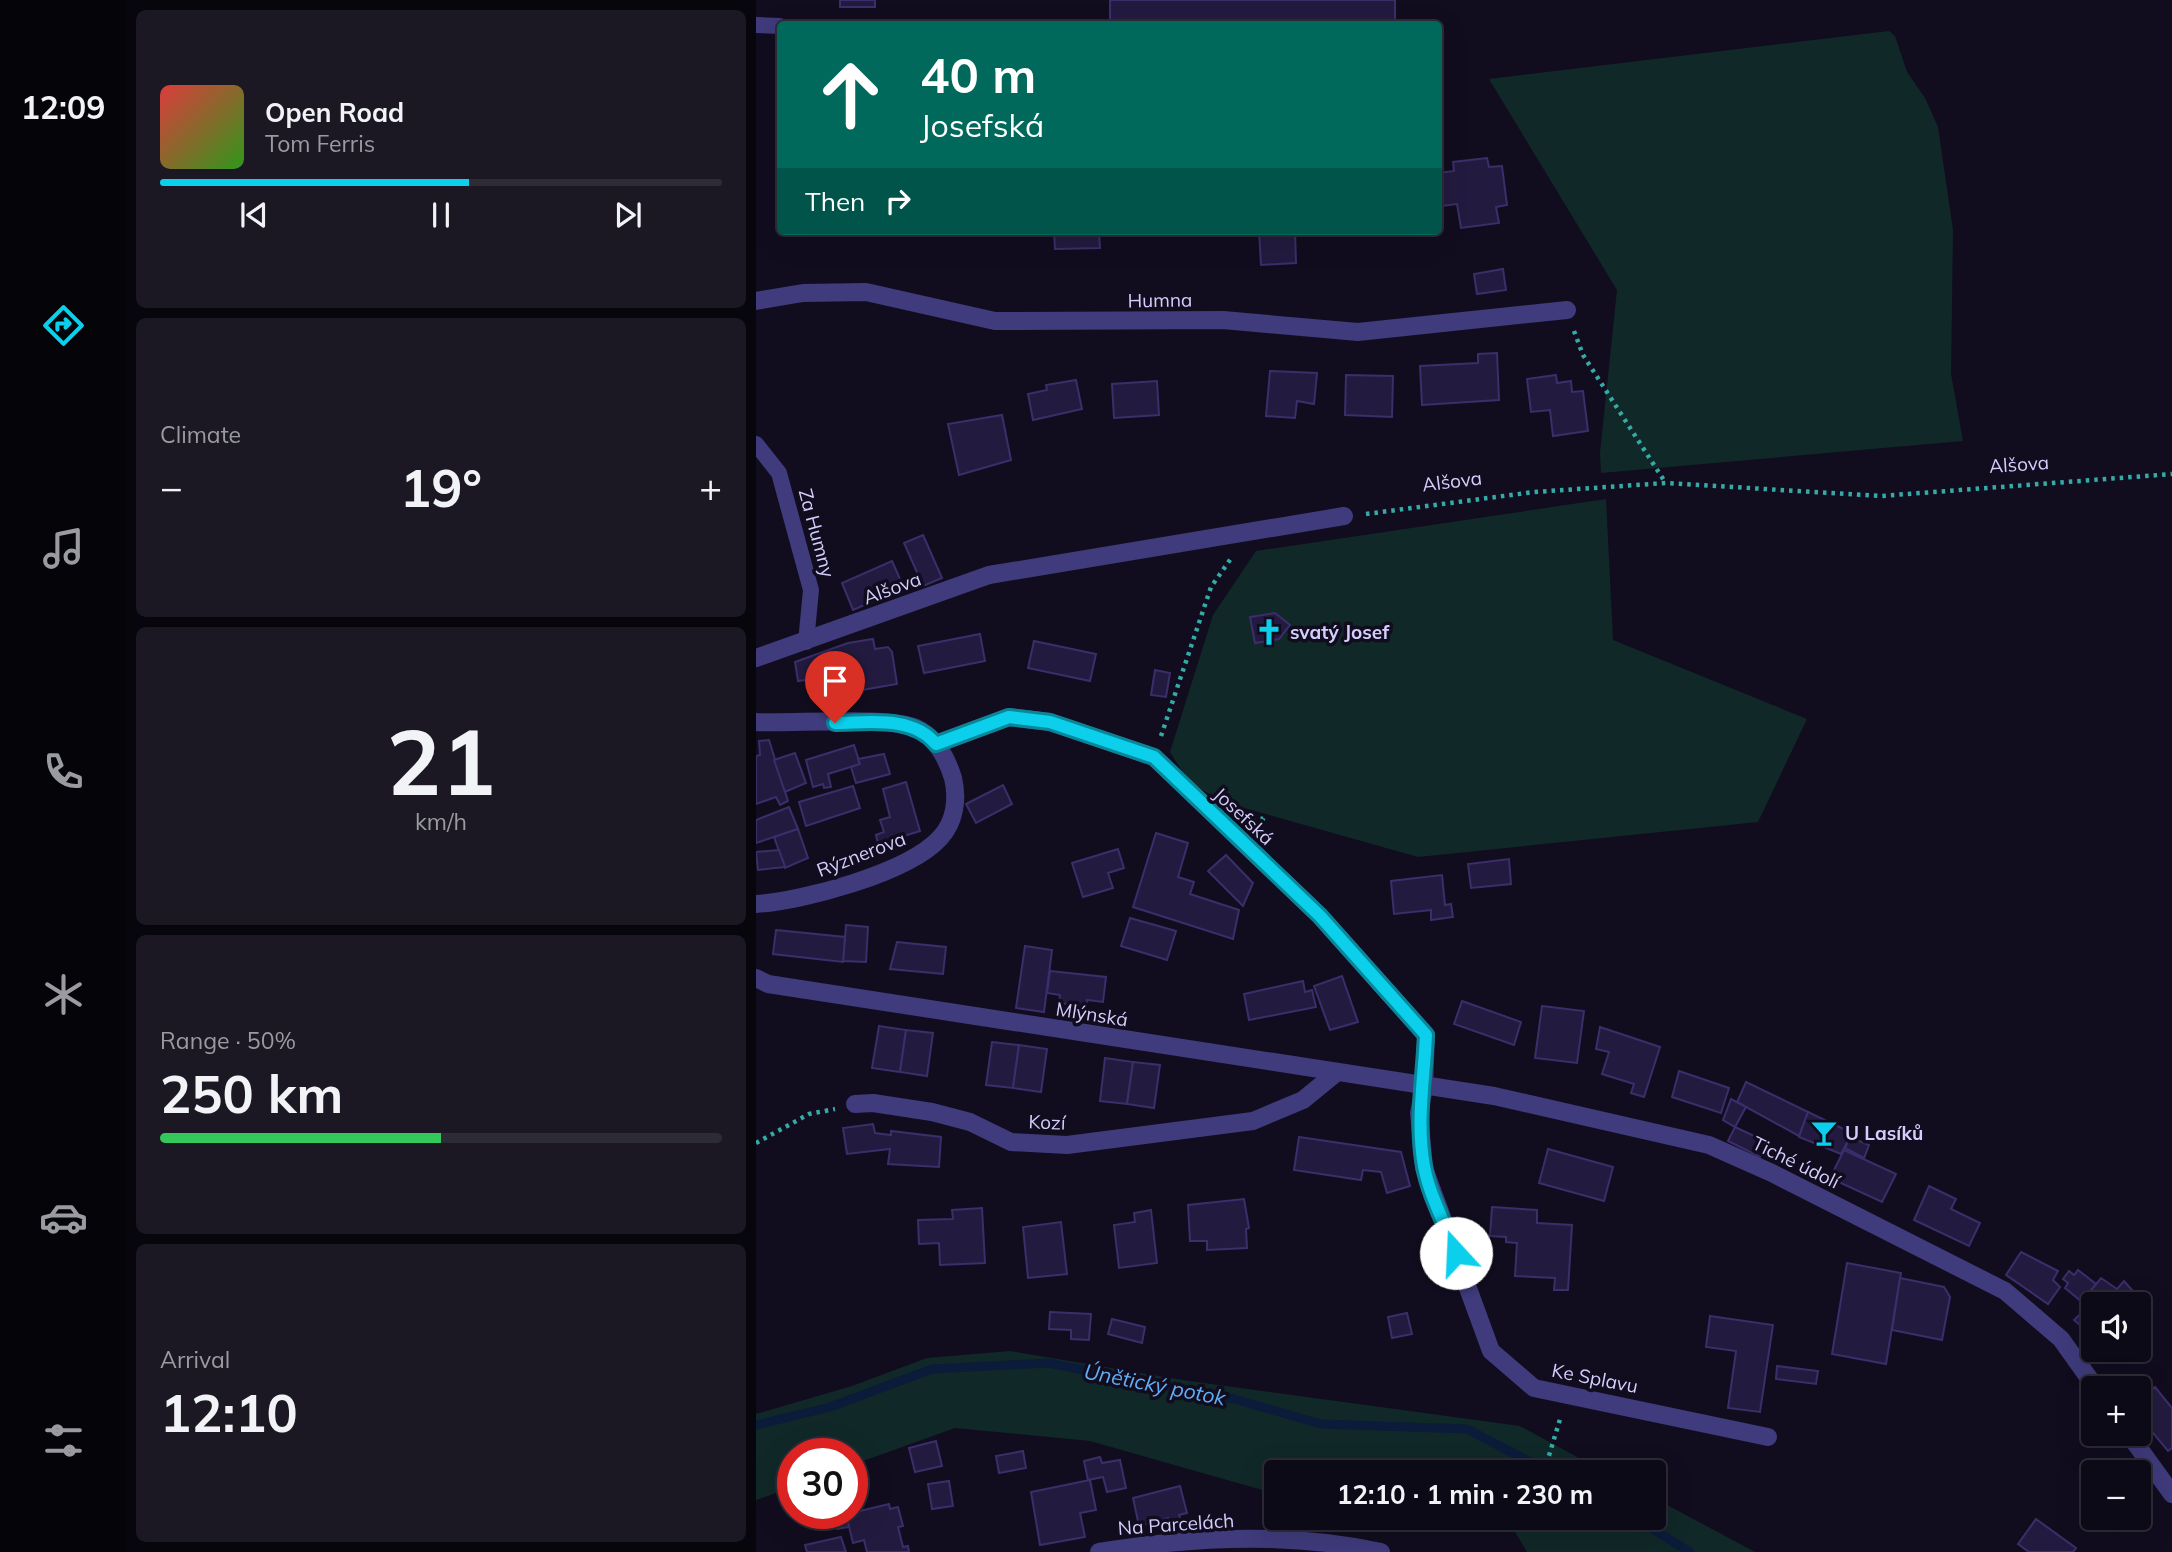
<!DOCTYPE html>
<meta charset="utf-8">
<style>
body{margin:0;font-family:Mulish,sans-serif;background:#1b1824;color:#f1f3f6;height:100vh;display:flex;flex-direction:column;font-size:26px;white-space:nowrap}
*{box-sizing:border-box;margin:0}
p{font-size:23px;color:#9a9aa1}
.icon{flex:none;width:38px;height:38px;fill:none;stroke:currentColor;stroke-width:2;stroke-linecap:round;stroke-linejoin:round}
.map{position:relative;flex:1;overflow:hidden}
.sheet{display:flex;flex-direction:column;gap:10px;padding:10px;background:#07060d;width:630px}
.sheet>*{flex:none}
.top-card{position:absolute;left:21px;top:21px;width:665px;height:214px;border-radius:7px;box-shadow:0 7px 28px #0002,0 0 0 2px #2d2b36;background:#00695c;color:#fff;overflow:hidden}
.tools{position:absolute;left:1325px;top:1292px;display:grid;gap:14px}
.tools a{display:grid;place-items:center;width:70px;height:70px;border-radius:7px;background:#0d0a17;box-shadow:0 7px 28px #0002,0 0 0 2px #2d2b36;font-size:35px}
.speed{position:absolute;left:21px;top:1438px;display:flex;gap:14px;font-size:35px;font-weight:700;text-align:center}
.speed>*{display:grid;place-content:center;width:91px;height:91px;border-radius:50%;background:#0d0a17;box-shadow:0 7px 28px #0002,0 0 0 2px #2d2b36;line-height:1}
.speed .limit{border:10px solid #d22;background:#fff;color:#111}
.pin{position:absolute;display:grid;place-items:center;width:60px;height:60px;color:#fff;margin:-72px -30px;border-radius:50% 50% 50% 0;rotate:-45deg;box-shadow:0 0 7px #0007}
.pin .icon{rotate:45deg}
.me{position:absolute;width:77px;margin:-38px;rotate:340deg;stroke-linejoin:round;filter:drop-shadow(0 0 5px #0008)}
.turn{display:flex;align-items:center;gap:24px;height:147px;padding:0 28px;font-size:32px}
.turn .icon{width:91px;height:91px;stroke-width:2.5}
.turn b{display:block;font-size:49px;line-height:60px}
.then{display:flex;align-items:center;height:66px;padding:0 28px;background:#0003;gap:14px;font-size:26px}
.big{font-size:52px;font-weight:700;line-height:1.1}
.sheet .tile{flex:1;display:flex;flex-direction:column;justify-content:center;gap:10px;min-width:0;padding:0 24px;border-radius:10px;background:#1b1824}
.sheet .dial{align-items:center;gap:0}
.dial b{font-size:91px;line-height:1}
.song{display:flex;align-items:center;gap:21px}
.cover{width:84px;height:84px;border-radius:10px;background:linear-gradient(135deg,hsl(0 70% 55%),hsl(110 70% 35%))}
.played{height:7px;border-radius:4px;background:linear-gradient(90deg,#0ccfeb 55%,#2d2b36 55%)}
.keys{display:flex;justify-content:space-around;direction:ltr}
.heat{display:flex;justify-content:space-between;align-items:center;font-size:38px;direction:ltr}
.charge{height:10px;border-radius:5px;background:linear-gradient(90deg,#34c759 50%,#2d2b36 0)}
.trip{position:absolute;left:508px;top:1460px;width:402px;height:70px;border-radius:7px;background:#0d0a17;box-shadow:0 7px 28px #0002,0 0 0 2px #2d2b36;font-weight:700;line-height:70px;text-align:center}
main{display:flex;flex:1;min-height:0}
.dock{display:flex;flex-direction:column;width:126px;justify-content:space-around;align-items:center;background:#050409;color:#9a9aa1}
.dock .icon{width:49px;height:49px}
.dock .active{color:#0ccfeb}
.dock b{font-size:32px;color:#f1f3f6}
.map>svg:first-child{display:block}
.green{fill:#112828}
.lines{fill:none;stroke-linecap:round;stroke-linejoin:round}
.stream{stroke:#0b1b3a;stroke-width:9}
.building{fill:#231b3f;stroke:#3b2e6a;stroke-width:2}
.path{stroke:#34aba6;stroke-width:4.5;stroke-dasharray:3.5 5;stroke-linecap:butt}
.service{stroke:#3f3b7c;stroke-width:16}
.minor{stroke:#3f3b7c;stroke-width:18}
.tertiary{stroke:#3f3b7c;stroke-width:18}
.route-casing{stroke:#088799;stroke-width:18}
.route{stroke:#0ccfeb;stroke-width:12}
.labels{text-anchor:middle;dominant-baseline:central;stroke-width:7;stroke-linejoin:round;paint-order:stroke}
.street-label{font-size:19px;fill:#d4cefd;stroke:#110d1f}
.poi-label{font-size:19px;font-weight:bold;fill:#d4cefd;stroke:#110d1f;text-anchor:start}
.water-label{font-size:21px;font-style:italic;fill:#61aef7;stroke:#110d1f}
</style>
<main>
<nav class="dock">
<b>12:09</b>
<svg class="icon active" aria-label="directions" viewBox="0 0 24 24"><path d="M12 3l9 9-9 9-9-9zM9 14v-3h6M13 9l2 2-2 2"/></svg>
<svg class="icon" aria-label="music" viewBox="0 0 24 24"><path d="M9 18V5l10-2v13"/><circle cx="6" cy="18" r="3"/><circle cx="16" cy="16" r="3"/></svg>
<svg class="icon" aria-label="phone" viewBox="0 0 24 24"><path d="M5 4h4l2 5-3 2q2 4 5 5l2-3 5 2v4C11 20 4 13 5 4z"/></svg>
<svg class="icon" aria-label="climate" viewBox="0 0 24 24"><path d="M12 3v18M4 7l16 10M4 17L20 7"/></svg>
<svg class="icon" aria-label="car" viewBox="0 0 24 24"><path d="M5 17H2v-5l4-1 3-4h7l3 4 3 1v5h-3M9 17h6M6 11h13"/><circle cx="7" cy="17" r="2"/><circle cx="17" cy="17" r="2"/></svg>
<svg class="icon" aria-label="filters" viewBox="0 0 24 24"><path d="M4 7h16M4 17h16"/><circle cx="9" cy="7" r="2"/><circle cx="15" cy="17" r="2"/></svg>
</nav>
<section class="sheet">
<div class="tile">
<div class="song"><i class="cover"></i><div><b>Open Road</b><p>Tom Ferris</p></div></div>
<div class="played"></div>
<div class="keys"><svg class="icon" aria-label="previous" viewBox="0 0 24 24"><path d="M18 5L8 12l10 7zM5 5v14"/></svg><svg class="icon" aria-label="pause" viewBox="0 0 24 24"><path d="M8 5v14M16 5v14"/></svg><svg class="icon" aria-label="next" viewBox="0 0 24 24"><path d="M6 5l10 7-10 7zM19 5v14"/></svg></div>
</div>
<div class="tile"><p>Climate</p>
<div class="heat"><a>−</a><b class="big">19°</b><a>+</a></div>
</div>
<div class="tile dial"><b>21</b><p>km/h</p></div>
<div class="tile"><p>Range · 50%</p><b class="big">250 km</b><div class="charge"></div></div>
<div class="tile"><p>Arrival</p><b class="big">12:10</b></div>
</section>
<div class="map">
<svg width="1416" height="1552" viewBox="0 0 1416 1552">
<rect width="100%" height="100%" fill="#110d1f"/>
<g class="green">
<path d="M 1133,31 L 1139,36 L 1151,72 L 1169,98 L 1182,127 L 1197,230 L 1195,374 L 1207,441 L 845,473 L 844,453 L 861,290 L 733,79 Z"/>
<path d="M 850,499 L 857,640 L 1051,719 L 1002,822 L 662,857 L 467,802 L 433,782 L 414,752 L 457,615 L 500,551 Z"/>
<path d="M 254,1351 L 433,1381 L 764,1426 L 849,1472 L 520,1472 L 520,1494 L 334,1441 L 199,1428 L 96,1465 L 96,1454 L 37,1454 L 37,1487 L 0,1500 L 0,1414 L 96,1386 L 171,1358 Z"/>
<path d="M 898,1498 L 999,1552 L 771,1552 L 758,1530 L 665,1517 L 898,1517 Z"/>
</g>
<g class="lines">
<g class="stream">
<path d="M 0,1425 L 74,1407 L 176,1369 L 292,1363 L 478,1399 L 565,1424 L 711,1429 L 793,1472"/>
<path d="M 877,1517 L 934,1552"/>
</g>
</g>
<g class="building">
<rect x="84" y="0" width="35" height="7"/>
<rect x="354" y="0" width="285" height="24"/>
<path d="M 731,158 L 733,167 L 746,166 L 751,205 L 740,207 L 743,223 L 705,228 L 701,204 L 686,206 L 682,173 L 698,171 L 697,162 Z"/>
<path d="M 298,231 L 343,231 L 344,248 L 299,249 Z"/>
<path d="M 503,231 L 539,231 L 540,263 L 505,265 Z"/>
<path d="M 747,269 L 750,290 L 721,294 L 718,274 Z"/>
<path d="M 741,353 L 743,400 L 666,405 L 664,366 L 722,363 L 722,354 Z"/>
<path d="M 514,371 L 561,373 L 558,404 L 541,401 L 539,418 L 510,416 Z"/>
<path d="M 590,375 L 637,376 L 636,417 L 589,415 Z"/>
<path d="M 800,375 L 801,383 L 815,381 L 816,392 L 827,391 L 832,431 L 797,436 L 794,410 L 775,412 L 771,379 Z"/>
<path d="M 320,380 L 326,409 L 277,420 L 272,394 L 291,390 L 290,385 Z"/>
<path d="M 401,381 L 403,415 L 358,418 L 356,384 Z"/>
<path d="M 246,415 L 255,460 L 203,475 L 192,424 Z"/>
<path d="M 167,535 L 186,578 L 167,586 L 148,543 Z"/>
<path d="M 136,561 L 148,588 L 97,610 L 86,583 Z"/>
<path d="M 519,613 L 534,625 L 523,639 L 499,643 L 494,617 Z"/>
<path d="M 224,634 L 229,661 L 168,673 L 162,646 Z"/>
<path d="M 117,639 L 119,649 L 132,647 L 136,652 L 141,684 L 66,697 L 63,678 L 42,681 L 39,662 L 92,643 Z"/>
<path d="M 278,641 L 340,654 L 334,681 L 272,668 Z"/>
<path d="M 399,670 L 414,673 L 410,697 L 395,695 Z"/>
<path d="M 13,740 L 32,801 L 24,805 L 20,797 L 0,804 L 0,756 L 4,755 L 3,741 Z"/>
<path d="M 98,745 L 104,764 L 72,774 L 75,787 L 68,788 L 67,784 L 57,787 L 50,760 Z"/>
<path d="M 39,753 L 50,783 L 29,792 L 18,760 Z"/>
<path d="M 128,754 L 134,774 L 100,783 L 95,767 L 104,764 L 102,759 Z"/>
<path d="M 150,782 L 164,831 L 122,844 L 120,835 L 128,832 L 124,820 L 134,817 L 127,789 Z"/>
<path d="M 247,785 L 256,804 L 220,823 L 210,804 Z"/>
<path d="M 97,786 L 104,808 L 50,826 L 43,802 Z"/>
<path d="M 33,807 L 42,829 L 0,843 L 0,820 Z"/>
<path d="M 42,829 L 52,858 L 29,868 L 18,837 Z"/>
<path d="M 400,833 L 432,843 L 422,877 L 438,882 L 434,894 L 483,910 L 477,939 L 377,907 Z"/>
<path d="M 362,849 L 368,868 L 352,873 L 357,888 L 327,897 L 316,863 Z"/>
<path d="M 23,850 L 29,867 L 2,870 L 0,852 Z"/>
<path d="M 470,855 L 497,883 L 487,906 L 452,871 Z"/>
<path d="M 753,859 L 755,884 L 715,888 L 712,864 Z"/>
<path d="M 686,875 L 689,905 L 695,904 L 697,917 L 675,920 L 675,910 L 638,914 L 635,881 Z"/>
<path d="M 374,918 L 420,931 L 411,960 L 365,946 Z"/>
<path d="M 90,925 L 112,927 L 110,962 L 87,961 Z"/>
<path d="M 20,930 L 89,937 L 87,962 L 17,954 Z"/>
<path d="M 141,942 L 190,947 L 187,974 L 134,969 Z"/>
<path d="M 269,946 L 296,950 L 288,1012 L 260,1008 Z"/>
<path d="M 294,971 L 350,977 L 347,1002 L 331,1000 L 331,1007 L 303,1003 L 304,995 L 291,993 Z"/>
<path d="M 586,976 L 602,1022 L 574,1030 L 558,986 Z"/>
<path d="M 547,981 L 549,992 L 556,990 L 560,1007 L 493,1020 L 488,994 Z"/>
<path d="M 706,1001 L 765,1022 L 758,1045 L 698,1024 Z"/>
<path d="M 786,1006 L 828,1011 L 821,1063 L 779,1058 Z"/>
<path d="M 123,1026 L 150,1030 L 144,1072 L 116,1068 Z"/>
<path d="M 844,1027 L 904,1047 L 888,1097 L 875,1093 L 878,1084 L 846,1074 L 853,1052 L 840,1049 Z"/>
<path d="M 150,1030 L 177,1033 L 171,1076 L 144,1072 Z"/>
<path d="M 236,1042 L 263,1045 L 257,1088 L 230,1085 Z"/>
<path d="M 263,1045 L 291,1049 L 285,1092 L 257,1088 Z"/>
<path d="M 349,1058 L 377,1062 L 371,1104 L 344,1101 Z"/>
<path d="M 377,1062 L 404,1065 L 398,1108 L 371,1104 Z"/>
<path d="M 923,1071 L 973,1088 L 965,1113 L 916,1097 Z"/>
<path d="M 990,1082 L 1052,1112 L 1043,1136 L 981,1102 Z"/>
<path d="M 975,1099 L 990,1107 L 979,1127 L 967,1120 Z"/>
<path d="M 1052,1112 L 1096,1133 L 1085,1154 L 1043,1137 Z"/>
<path d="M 117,1124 L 119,1133 L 135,1135 L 135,1131 L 185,1137 L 183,1167 L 132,1164 L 134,1149 L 91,1154 L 87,1128 Z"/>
<path d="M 979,1127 L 1011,1142 L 1004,1157 L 972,1141 Z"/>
<path d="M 543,1137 L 645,1152 L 654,1186 L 631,1193 L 625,1172 L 607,1170 L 605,1180 L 538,1170 Z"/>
<path d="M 1094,1137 L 1113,1145 L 1108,1158 L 1089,1148 Z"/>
<path d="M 792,1149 L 857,1167 L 848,1201 L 783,1183 Z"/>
<path d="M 1088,1150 L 1140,1174 L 1126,1202 L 1074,1178 Z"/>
<path d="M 1173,1186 L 1200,1199 L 1195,1209 L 1224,1223 L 1213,1246 L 1158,1220 Z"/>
<path d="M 488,1199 L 493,1228 L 490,1229 L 491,1248 L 451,1250 L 451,1241 L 434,1241 L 432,1205 Z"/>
<path d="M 736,1207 L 781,1210 L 781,1223 L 816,1225 L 812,1290 L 798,1290 L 799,1278 L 759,1276 L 761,1243 L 750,1242 L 750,1237 L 734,1236 Z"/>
<path d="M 226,1208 L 229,1263 L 184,1265 L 183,1243 L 163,1244 L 162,1220 L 197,1219 L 196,1210 Z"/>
<path d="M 395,1210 L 401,1263 L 363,1268 L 358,1225 L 379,1222 L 378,1213 Z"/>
<path d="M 305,1222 L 311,1274 L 272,1278 L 267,1227 Z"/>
<path d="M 1265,1252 L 1302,1271 L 1297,1280 L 1304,1287 L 1292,1304 L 1250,1275 Z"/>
<path d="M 1091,1263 L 1145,1273 L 1130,1364 L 1076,1354 Z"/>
<path d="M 1322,1270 L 1340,1284 L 1326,1302 L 1309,1288 L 1312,1283 L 1307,1279 L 1313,1271 L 1318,1275 Z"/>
<path d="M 1144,1278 L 1188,1287 L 1194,1297 L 1186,1340 L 1136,1330 Z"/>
<path d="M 1345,1278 L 1361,1289 L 1368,1281 L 1384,1299 L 1382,1304 L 1337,1304 L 1337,1336 L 1318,1320 L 1344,1296 L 1337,1291 L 1332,1294 Z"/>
<path d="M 294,1312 L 335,1314 L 333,1340 L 315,1339 L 315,1330 L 293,1329 Z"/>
<path d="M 651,1313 L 656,1334 L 636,1338 L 632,1317 Z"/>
<path d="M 954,1316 L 1017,1325 L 1004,1412 L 972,1408 L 980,1351 L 950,1347 Z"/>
<path d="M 356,1319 L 389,1327 L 386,1343 L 352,1334 Z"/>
<path d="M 1021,1366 L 1062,1371 L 1060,1384 L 1020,1379 Z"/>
<path d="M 1399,1387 L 1416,1408 L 1416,1448 L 1412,1451 L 1382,1415 L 1382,1401 Z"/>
<path d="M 180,1441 L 186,1466 L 159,1472 L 153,1448 Z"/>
<path d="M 267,1451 L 270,1468 L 243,1473 L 240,1456 Z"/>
<path d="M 344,1457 L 346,1463 L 364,1460 L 370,1488 L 351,1492 L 347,1477 L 332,1480 L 328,1461 Z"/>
<path d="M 334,1480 L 340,1510 L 324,1513 L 329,1537 L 284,1545 L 275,1492 Z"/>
<path d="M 193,1481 L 197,1506 L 176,1509 L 172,1484 Z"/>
<path d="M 424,1486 L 431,1513 L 423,1515 L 425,1522 L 413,1524 L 412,1518 L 383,1526 L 377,1498 Z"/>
<path d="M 96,1495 L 100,1495 L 104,1511 L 133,1504 L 134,1509 L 142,1507 L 147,1526 L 142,1527 L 147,1547 L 152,1546 L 153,1552 L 111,1552 L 108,1540 L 97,1543 L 90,1514 L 96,1514 Z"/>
<path d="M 74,1514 L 90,1514 L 93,1527 L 81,1529 Z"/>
<path d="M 1280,1519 L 1320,1548 L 1317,1552 L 1273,1552 L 1262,1544 Z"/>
<path d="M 85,1537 L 90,1552 L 51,1552 L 49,1545 Z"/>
</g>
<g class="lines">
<g class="path">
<path d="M 818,331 L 827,355 L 909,482"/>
<path d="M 610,514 L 778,492 L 910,483 L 1125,496 L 1416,474"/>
<path d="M 405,736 L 455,587 L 476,557"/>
<path d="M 496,817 L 507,819 L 508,814"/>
<path d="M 0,1143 L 53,1114 L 79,1109"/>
<path d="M 788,1472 L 805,1416"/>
<path d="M 599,1526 L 606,1517"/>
</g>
<g class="service">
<path d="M 0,25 L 24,26"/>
<path d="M 0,444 L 23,473 L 55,590 L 50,642"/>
</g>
<g class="minor">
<path d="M 0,301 L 47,293 L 110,292 L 239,321 L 467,320 L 602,332 L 811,310"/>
<path d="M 0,658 L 233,575 L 588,516"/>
<path d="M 180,744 L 253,717 L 294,722 L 398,757 L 564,916 L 670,1035 L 668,1087 L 663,1113 L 668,1168 L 735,1351 L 778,1388 L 1012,1437"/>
<path d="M 0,978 L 12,984 L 738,1096 L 953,1145 L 1016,1173 L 1249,1291 L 1305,1339 L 1340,1388"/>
<path d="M 99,1104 L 117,1103 L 176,1112 L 214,1122 L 255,1142 L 311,1145 L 497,1121 L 547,1100 L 580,1073"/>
<path d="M 1372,1433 L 1416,1494"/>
<path d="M 343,1552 C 434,1537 534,1532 625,1552"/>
</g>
<path class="tertiary" d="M 0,722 C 35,724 133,716 160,728 C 180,737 191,759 197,778 C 202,799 199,822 184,838 C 152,873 47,901 0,904"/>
</g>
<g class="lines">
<defs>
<path id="route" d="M 79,723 C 112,723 156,715 180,744 L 253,717 L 294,722 L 398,757 L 564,916 L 670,1035 C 668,1079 660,1122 668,1166 C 673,1195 690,1225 700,1253"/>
</defs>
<use href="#route" class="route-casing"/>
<use href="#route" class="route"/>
</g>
<defs>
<symbol id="church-bare" viewBox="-9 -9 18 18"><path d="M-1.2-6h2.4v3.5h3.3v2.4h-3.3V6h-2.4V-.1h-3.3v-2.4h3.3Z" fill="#0ccfeb" stroke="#110d1f" stroke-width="2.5" paint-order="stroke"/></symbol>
<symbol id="bar-bare" viewBox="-9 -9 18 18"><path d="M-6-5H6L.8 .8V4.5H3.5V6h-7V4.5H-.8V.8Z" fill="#0ccfeb" stroke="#110d1f" stroke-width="2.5" paint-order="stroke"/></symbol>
</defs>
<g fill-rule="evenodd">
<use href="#church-bare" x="494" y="613" width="38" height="38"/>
<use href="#bar-bare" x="1049" y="1114" width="38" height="38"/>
</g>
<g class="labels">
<g class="street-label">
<text transform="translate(404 300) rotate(-1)">Humna</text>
<text transform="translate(1263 464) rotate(-4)">Alšova</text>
<text transform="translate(696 481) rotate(-7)">Alšova</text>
<text transform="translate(61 533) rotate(75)">Za Humny</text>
<text transform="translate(136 588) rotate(-20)">Alšova</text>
<text transform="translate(488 816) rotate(43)">Josefská</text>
<text transform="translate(105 854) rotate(-21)">Rýznerova</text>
<text transform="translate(336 1014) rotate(9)">Mlýnská</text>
<text transform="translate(291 1122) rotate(2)">Kozí</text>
<text transform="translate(1040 1162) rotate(26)">Tiché údolí</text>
<text transform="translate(839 1378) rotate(11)">Ke Splavu</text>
<text transform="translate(420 1524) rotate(-4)">Na Parcelách</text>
</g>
<g class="poi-label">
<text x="534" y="632">svatý Josef</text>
<text x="1089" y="1133">U Lasíků</text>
</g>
<g class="water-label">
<text transform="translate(399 1384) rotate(11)">Únětický potok</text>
</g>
</g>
</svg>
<div class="tools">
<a><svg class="icon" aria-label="sound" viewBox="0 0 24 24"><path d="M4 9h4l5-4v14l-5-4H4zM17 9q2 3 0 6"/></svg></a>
<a>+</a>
<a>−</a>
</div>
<div class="speed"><div class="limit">30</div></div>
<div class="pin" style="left:79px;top:723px;background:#d93025"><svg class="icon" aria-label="arrive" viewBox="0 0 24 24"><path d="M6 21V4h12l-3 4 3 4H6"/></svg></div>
<svg class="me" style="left:700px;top:1253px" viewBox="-20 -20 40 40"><circle r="19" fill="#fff"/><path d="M0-13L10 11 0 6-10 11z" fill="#0ccfeb"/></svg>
<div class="trip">12:10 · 1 min · 230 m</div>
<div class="top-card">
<div class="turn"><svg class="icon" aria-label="ahead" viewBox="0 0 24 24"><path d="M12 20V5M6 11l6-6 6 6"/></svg><div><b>40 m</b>Josefská</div></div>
<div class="then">Then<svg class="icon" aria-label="right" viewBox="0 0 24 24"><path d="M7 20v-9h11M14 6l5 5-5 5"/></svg></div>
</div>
</div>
</main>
